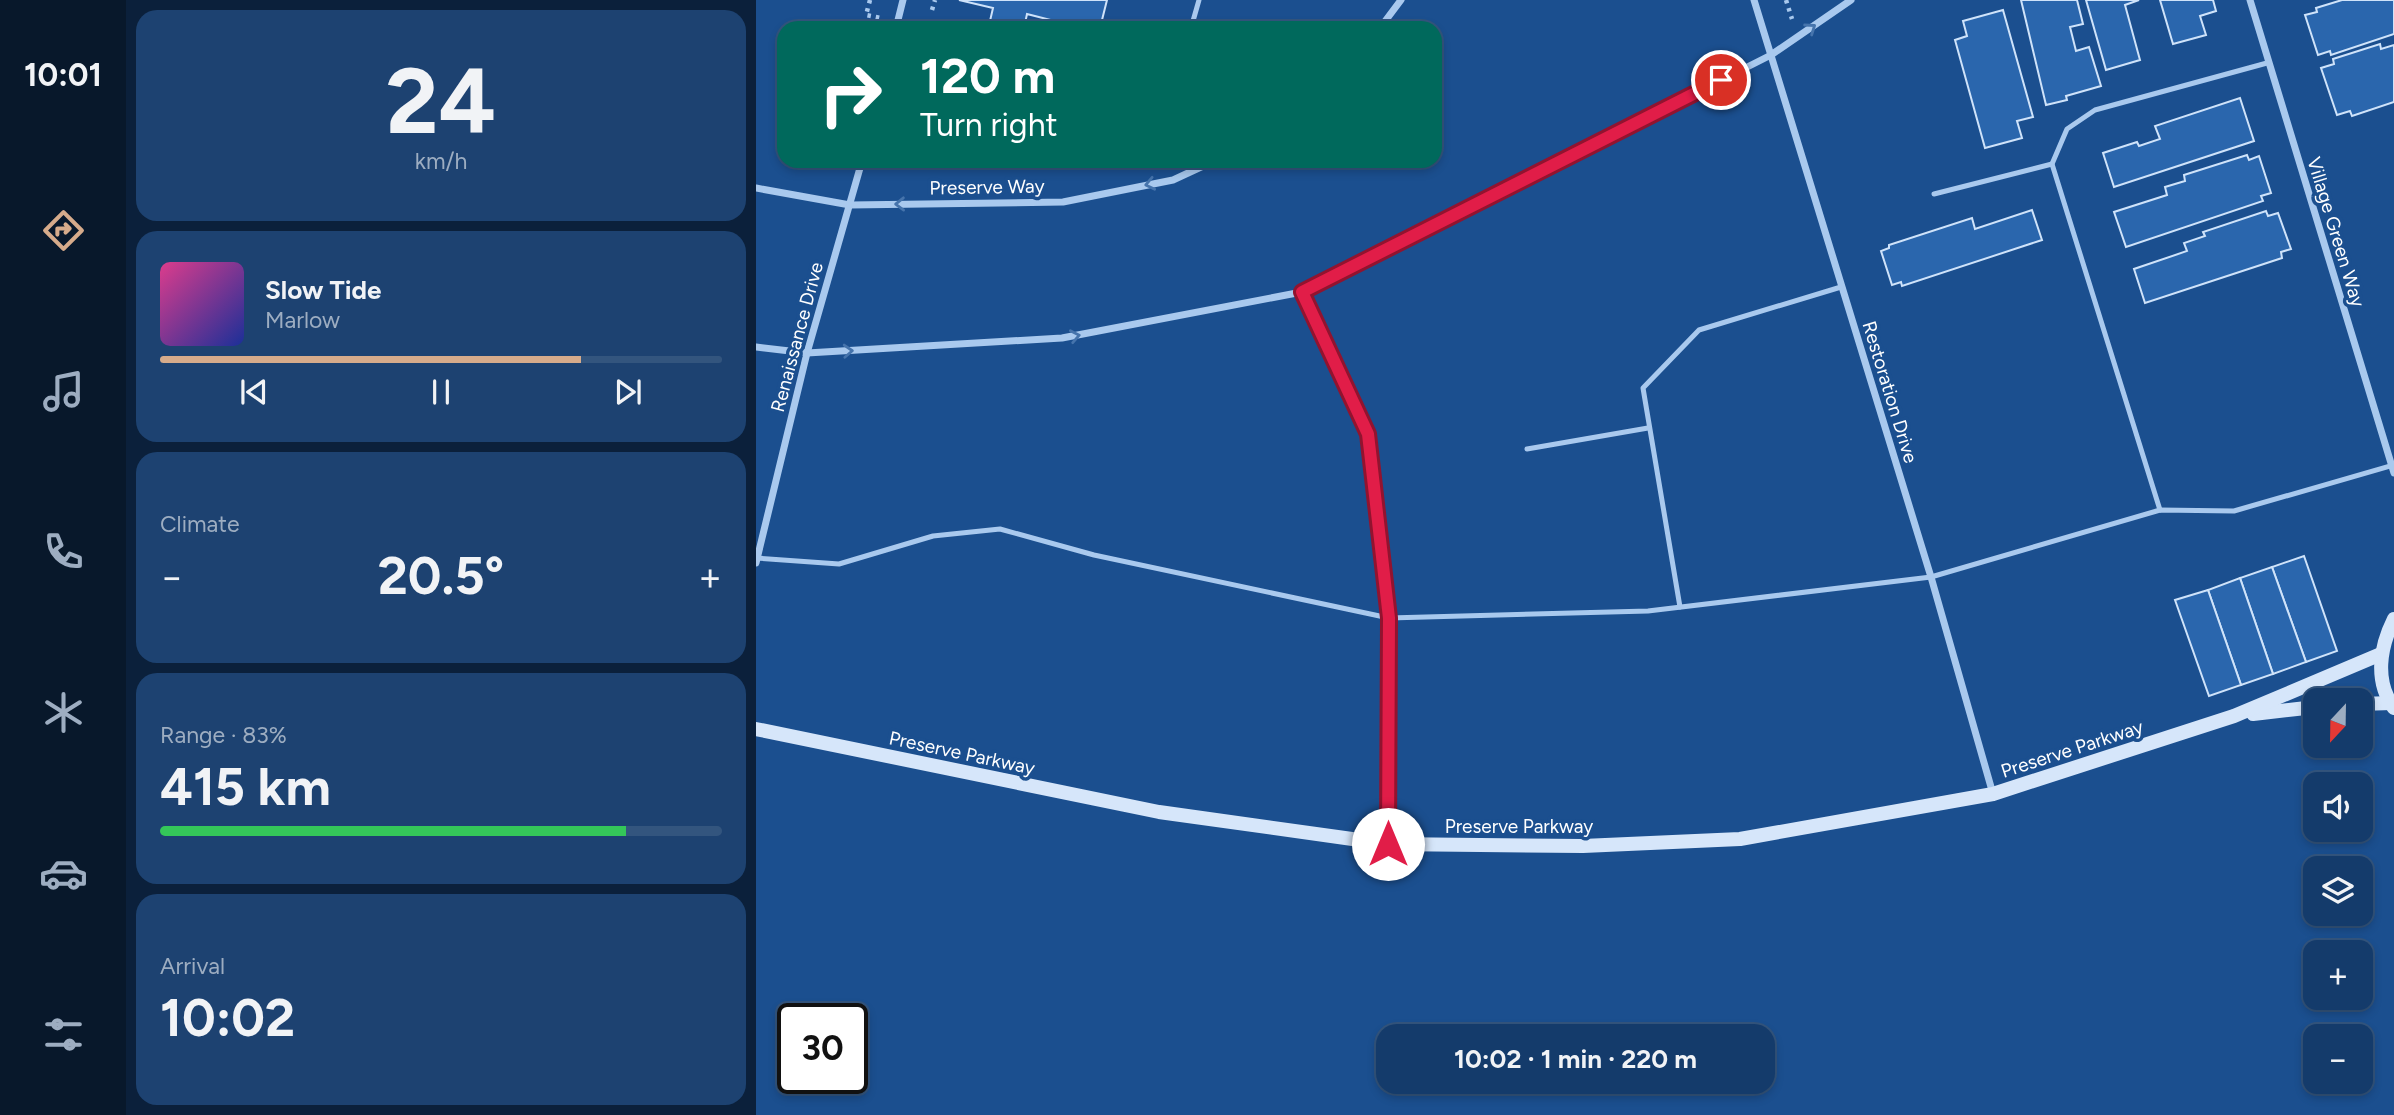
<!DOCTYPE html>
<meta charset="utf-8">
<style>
body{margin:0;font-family:Figtree,sans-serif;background:#1d4271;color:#f1f3f6;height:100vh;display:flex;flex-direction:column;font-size:26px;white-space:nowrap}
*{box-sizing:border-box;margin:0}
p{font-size:23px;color:#9dadc1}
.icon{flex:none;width:38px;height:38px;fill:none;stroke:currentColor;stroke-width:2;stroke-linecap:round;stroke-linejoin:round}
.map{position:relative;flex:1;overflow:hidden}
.side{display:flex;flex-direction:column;gap:10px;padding:10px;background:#0b203b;width:630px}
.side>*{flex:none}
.hud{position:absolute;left:21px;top:21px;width:665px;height:147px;border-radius:21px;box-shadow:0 4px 10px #0003,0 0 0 2px #33557e;background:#00695c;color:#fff;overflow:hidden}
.needle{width:46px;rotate:202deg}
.buttons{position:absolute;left:1547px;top:688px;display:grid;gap:14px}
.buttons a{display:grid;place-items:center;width:70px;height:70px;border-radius:14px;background:#143b6b;box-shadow:0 4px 10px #0003,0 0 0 2px #33557e;font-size:35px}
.speed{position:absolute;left:21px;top:1003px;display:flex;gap:14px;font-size:35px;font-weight:700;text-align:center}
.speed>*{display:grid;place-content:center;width:91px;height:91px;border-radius:50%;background:#143b6b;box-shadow:0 4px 10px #0003,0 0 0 2px #33557e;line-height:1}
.speed .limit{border:4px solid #111;border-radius:10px;background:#fff;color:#111}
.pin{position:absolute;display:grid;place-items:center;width:60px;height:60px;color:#fff;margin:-30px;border:4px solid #fff;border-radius:50%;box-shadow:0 2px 7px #0007}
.me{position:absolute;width:77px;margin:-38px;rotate:0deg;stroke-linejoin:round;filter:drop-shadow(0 0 5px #0008)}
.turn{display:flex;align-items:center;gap:24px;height:147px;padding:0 28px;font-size:32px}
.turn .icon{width:91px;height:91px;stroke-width:2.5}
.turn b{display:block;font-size:49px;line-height:60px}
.big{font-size:52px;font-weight:700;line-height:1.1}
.side .card{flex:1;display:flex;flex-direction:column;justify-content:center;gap:10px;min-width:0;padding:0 24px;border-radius:21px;background:#1d4271}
.side .dial{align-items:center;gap:0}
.dial b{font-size:91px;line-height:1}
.song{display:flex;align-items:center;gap:21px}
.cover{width:84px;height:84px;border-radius:10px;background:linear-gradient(135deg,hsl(330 70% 55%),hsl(230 70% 35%))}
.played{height:7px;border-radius:4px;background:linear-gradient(90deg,#d6ab8b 75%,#33557e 75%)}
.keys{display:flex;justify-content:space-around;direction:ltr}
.heat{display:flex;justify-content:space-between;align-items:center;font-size:38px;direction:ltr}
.charge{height:10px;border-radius:5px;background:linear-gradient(90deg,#34c759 83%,#33557e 0)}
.trip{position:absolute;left:620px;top:1024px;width:399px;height:70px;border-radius:21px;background:#143b6b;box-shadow:0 4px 10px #0003,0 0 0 2px #33557e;font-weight:700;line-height:70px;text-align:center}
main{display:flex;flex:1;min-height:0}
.tab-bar{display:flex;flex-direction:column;width:126px;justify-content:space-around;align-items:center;background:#08182b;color:#9dadc1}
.tab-bar .icon{width:49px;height:49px}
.tab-bar .active{color:#d6ab8b}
.tab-bar b{font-size:32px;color:#f1f3f6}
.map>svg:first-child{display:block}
.building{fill:#2a66ad;stroke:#cfe3fa;stroke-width:2}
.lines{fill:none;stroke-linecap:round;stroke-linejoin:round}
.path{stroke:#a9c9ee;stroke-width:4.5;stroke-dasharray:3.5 5;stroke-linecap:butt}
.lane{stroke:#a9c9ee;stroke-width:5}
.street{stroke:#a9c9ee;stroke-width:7}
.secondary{stroke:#d6e6fa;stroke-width:14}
.oneway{stroke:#4674ac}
.route-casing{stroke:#92132f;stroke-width:18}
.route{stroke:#e11d48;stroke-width:12}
.labels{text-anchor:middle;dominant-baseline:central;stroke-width:7;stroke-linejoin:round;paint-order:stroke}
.street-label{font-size:19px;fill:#fff;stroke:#1b4f8f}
</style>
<main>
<nav class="tab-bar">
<b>10:01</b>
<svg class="icon active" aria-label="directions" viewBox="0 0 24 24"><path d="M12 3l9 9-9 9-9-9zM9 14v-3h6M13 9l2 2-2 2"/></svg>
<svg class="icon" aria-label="music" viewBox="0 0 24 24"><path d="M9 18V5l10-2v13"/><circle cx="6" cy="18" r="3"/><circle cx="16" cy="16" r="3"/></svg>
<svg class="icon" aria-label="phone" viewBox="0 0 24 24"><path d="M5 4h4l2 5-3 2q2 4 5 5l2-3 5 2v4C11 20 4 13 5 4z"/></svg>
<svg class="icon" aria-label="climate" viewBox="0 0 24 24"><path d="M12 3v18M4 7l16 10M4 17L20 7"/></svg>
<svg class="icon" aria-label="car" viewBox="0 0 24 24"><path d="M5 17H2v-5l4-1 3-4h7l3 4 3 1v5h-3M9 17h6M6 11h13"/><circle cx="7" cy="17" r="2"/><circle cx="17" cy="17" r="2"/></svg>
<svg class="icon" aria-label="filters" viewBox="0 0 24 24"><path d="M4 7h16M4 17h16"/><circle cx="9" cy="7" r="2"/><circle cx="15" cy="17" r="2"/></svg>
</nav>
<section class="side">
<div class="card dial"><b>24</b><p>km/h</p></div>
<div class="card">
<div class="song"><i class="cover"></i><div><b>Slow Tide</b><p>Marlow</p></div></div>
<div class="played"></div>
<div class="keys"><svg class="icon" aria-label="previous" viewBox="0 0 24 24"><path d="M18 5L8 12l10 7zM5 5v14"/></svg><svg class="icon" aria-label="pause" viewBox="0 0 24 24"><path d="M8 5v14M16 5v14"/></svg><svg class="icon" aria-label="next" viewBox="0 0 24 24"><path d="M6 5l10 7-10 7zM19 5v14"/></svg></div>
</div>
<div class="card"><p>Climate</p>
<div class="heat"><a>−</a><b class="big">20.5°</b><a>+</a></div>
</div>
<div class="card"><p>Range · 83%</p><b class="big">415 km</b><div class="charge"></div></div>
<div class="card"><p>Arrival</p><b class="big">10:02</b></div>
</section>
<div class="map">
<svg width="1638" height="1115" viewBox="0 0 1638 1115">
<rect width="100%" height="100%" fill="#1b4f8f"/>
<g class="building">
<path d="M 203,0 L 351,0 L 344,28 L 326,28 L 271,14 L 268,28 L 263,28 L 234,21 L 237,8 Z"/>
<path d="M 1265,0 L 1321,0 L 1327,24 L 1314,27 L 1320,51 L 1333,47 L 1345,86 L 1310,96 L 1311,100 L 1290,105 Z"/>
<path d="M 1330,0 L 1383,0 L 1369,5 L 1384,60 L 1350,70 Z"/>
<path d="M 1404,0 L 1457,0 L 1460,11 L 1444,16 L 1450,35 L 1417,44 Z"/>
<path d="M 1586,0 L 1638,0 L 1638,34 L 1575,55 L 1574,51 L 1562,55 L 1549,15 L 1561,12 L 1560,8 Z"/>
<path d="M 1247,10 L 1277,117 L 1261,121 L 1266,138 L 1229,148 L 1199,40 L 1211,36 L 1207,21 Z"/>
<path d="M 1624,44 L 1625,49 L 1638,45 L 1638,102 L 1596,116 L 1594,111 L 1581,115 L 1565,68 L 1578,64 L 1577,59 Z"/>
<path d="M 1484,98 L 1498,141 L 1358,187 L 1347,153 L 1381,142 L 1383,146 L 1404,139 L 1399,126 Z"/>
<path d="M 1491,155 L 1493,160 L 1503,156 L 1515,193 L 1505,196 L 1507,201 L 1370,247 L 1358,212 L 1411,195 L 1409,187 L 1429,181 L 1428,175 Z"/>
<path d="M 1276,210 L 1286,240 L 1146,286 L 1145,282 L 1136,285 L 1125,251 L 1133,248 L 1133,245 L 1216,218 L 1219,229 Z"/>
<path d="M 1510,211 L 1512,216 L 1522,213 L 1535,249 L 1525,252 L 1526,258 L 1389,303 L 1378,269 L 1431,251 L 1428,243 L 1449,236 L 1447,232 Z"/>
<path d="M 1548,556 L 1581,651 L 1550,662 L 1516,567 Z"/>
<path d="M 1516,567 L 1550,662 L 1517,674 L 1484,578 Z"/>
<path d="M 1484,578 L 1517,674 L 1485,685 L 1452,590 Z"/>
<path d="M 1452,590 L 1485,685 L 1453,696 L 1419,600 Z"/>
</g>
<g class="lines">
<g class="path">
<path d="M 114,0 L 110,15 L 125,18"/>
<path d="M 1030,0 L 1036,19"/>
<path d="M 176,10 L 179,0"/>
</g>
<g class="lane">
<path d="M 142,22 L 172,28"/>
<path d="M 435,28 L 443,0"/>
<path d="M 1178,194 L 1296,164"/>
<path d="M 771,449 L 892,428"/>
<path d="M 1404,510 L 1296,164 L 1311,129 L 1339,110 L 1511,63"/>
<path d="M 0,558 L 83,564 L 177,536 L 244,529 L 338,555 L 633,618 L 892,611 L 1175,577 L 1404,510 L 1478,511 L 1638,465"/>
<path d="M 924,607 L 887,388 L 943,330 L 1085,287"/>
</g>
<g class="street">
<path d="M 998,0 L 1175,577 L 1237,794"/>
<path d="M 1494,0 L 1638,473"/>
<path d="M 140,28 L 147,0"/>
<path d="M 624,28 L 645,0"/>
<path d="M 0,188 L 94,205 L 307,202 L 417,180 L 458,161"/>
<path d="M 546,292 L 612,434 L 633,618 L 632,844"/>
<path d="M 0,347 L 51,353 L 306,338 L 546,292 L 1015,55 L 1095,0"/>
<path d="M 0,563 L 51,353 L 106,161"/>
</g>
<g class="secondary">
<path d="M 1638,619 C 1624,647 1618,681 1638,708"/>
<path d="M 1605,704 L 1635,703"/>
<path d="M 1497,714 L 1559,707"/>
<path d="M 0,729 L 403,812 L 632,844 L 827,846 L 984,839 L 1237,794 L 1478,716 L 1625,654"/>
</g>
</g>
<defs><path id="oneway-chevron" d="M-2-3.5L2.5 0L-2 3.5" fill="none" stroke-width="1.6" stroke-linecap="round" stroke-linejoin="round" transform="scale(1.75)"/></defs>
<g class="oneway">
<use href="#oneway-chevron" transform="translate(1055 28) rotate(-35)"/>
<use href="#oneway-chevron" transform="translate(394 184) rotate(168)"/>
<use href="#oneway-chevron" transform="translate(144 204) rotate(179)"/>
<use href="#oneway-chevron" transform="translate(319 336) rotate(-11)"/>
<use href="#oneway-chevron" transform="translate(92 351) rotate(-3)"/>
</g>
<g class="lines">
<defs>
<path id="route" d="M 632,844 L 633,618 L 612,434 L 546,292 L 965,80"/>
</defs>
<use href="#route" class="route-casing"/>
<use href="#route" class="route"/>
</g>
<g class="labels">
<g class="street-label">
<text transform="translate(231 187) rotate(-1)">Preserve Way</text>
<text transform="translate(1580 232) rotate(73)">Village Green Way</text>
<text transform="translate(41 337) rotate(-75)">Renaissance Drive</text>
<text transform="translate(1134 392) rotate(73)">Restoration Drive</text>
<text transform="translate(1316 749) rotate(-18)">Preserve Parkway</text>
<text transform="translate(206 753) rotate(12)">Preserve Parkway</text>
<text x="763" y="826">Preserve Parkway</text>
</g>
</g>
</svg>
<div class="buttons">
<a><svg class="needle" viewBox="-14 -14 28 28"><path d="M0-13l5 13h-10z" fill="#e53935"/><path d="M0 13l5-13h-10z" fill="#9dadc1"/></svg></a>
<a><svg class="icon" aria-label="sound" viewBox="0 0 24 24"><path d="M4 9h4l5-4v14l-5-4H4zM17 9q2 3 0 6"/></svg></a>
<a><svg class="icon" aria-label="layers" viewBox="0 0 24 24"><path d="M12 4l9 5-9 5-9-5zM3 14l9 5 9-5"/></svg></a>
<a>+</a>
<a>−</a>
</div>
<div class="speed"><div class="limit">30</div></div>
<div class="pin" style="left:965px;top:80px;background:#d93025"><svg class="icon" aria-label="arrive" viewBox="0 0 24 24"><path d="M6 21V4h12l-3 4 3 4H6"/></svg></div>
<svg class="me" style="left:632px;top:844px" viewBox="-20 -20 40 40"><circle r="19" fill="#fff"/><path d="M0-13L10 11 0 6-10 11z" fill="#e11d48"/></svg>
<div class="trip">10:02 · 1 min · 220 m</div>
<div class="hud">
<div class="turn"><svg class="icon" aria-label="right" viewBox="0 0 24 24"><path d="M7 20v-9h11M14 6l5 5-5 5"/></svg><div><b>120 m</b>Turn right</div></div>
</div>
</div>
</main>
